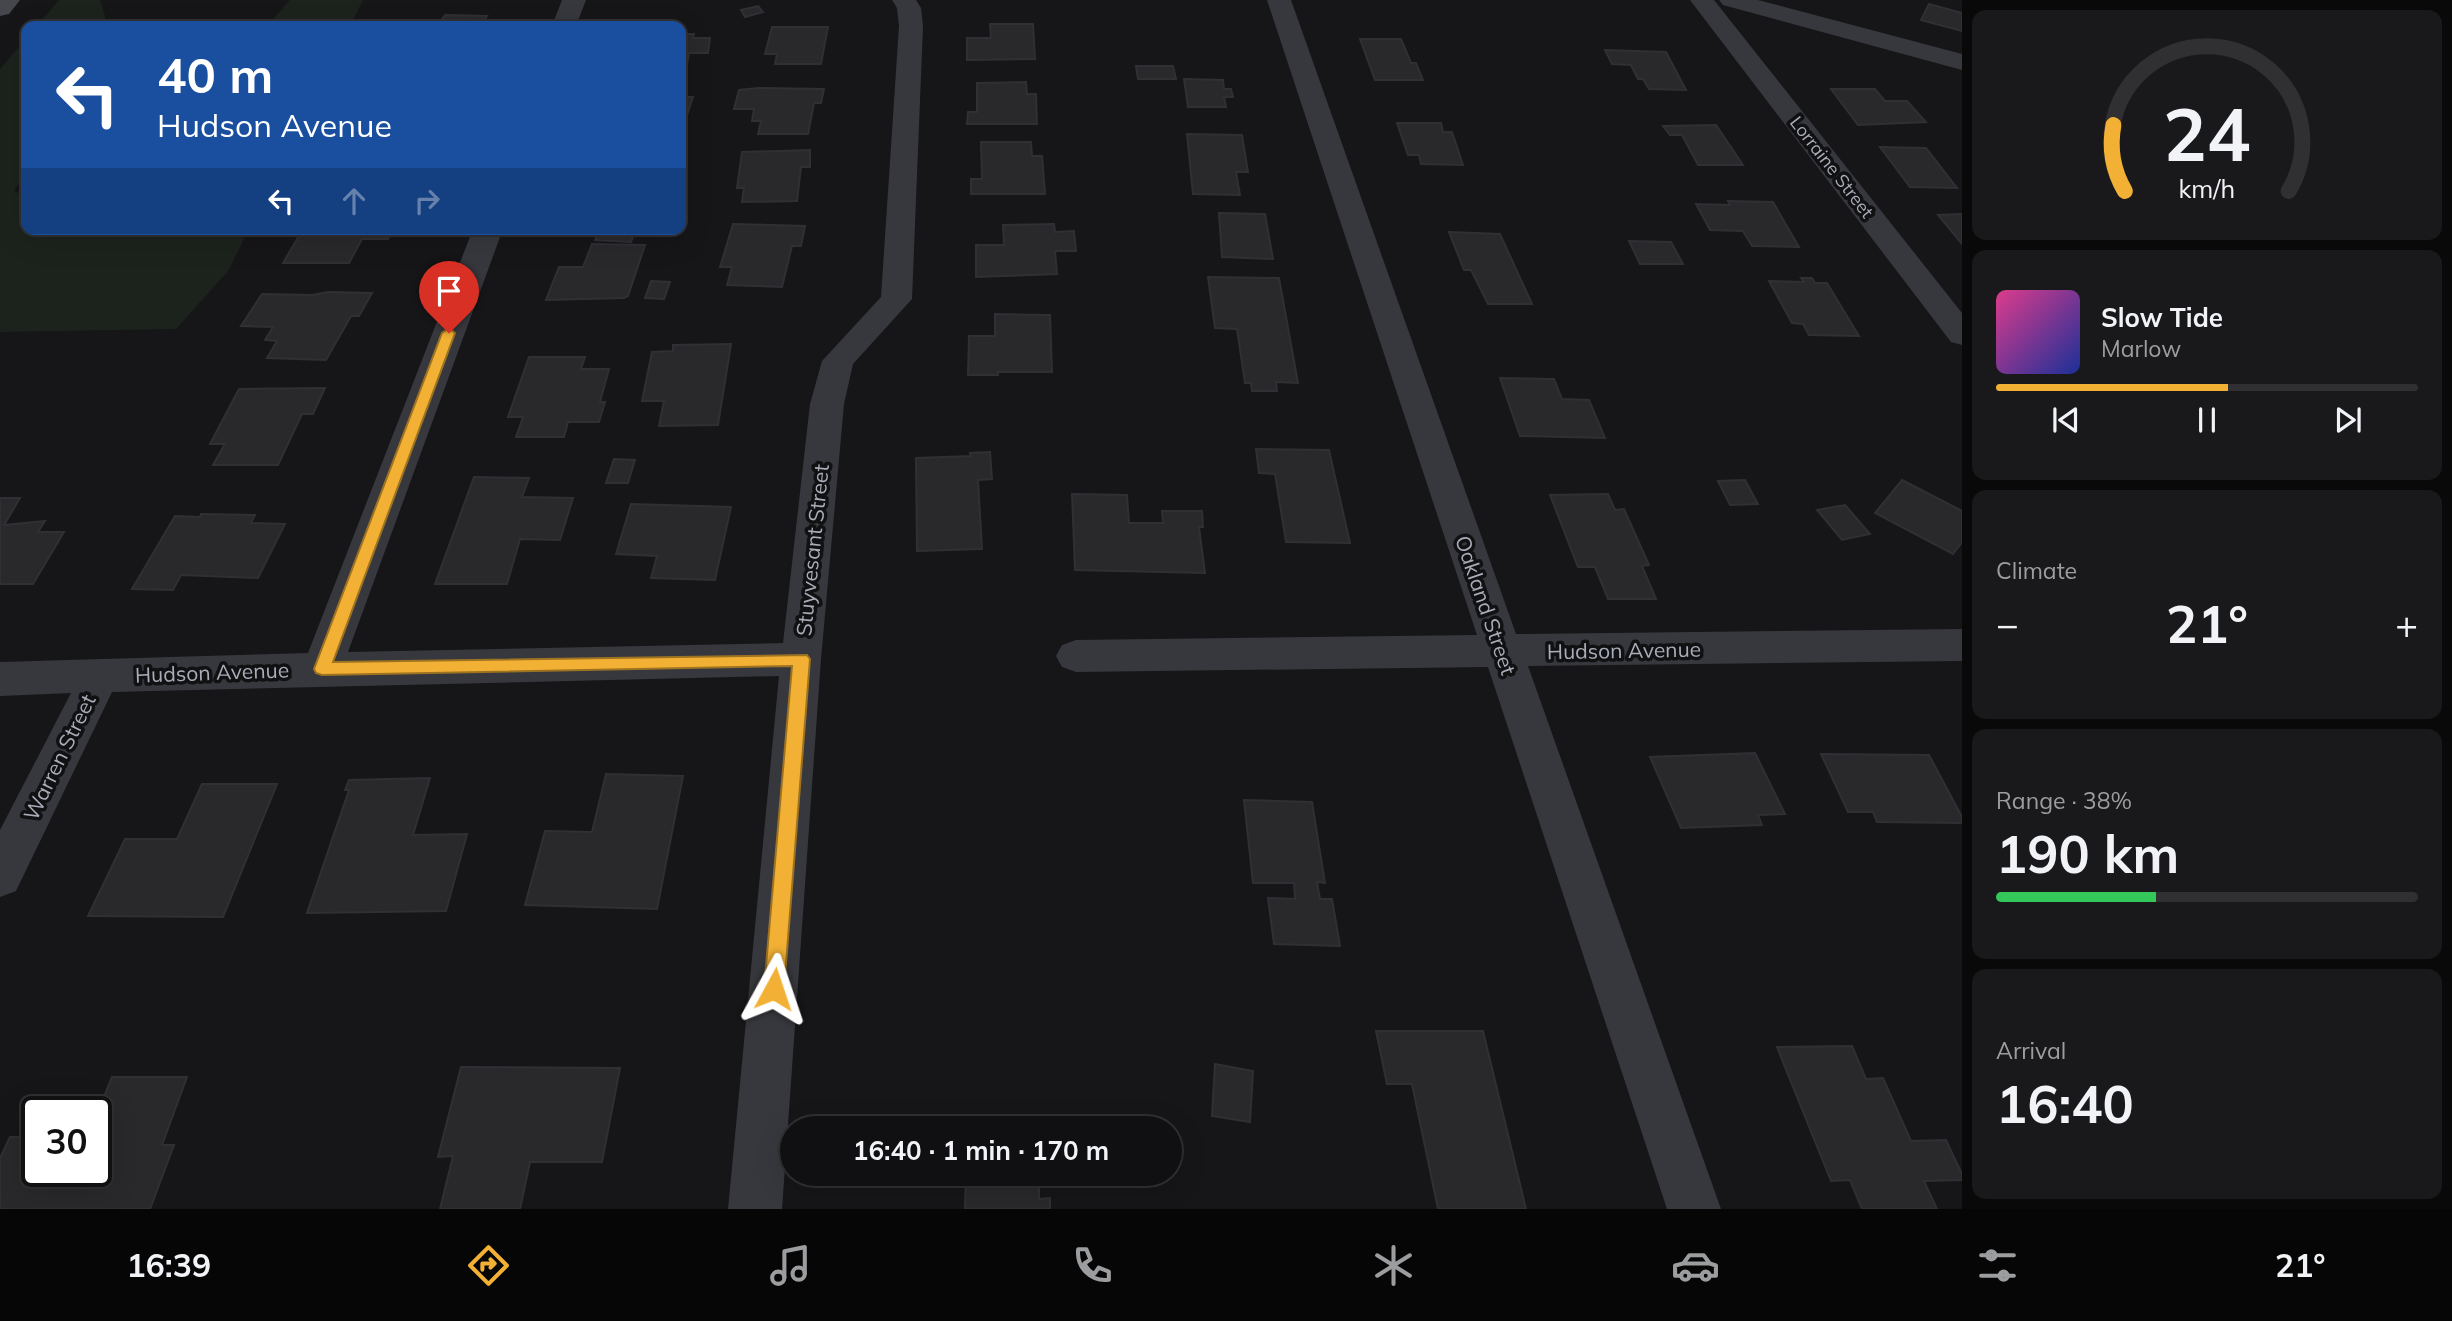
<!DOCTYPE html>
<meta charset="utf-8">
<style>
body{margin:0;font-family:Mulish,sans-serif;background:#19191b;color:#f1f3f6;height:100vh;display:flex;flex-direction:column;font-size:26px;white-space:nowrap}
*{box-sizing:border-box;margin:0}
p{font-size:23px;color:#9c9d9f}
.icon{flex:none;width:38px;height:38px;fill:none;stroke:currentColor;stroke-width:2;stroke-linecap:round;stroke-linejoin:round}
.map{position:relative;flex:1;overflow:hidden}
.panel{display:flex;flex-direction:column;gap:10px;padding:10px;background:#09090a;width:490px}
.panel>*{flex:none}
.top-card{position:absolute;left:21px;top:21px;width:665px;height:214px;border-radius:14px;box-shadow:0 7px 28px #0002,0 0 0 2px #303032;background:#1a4fa0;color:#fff;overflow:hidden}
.speed{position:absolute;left:21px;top:1096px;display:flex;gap:14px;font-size:35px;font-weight:700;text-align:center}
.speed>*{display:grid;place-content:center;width:91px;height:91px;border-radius:50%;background:#101012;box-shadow:0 7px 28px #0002,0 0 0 2px #303032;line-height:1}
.speed .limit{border:4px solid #111;border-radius:10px;background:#fff;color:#111}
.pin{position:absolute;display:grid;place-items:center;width:60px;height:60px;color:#fff;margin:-72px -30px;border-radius:50% 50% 50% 0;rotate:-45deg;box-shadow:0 0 7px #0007}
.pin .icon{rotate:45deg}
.me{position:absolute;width:77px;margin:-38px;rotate:5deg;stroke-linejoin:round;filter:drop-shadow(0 0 5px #0008)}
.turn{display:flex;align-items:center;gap:24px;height:147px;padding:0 21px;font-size:32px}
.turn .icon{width:91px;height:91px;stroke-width:2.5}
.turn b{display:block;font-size:49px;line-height:60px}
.lanes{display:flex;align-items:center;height:66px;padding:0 21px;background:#0003;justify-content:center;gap:35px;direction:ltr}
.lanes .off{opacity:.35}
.big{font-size:52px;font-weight:700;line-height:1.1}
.panel .card{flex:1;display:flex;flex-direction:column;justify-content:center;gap:10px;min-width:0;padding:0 24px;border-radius:14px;background:#19191b}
.panel .dial{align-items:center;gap:0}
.dial svg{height:182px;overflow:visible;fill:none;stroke:#303032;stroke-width:7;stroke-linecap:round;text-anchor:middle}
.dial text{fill:#f1f3f6;stroke:none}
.song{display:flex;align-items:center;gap:21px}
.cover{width:84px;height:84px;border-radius:10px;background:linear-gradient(135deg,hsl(330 70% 55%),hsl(230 70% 35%))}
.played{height:7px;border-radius:4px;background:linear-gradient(90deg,#f2b134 55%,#303032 55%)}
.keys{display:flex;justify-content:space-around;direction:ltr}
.heat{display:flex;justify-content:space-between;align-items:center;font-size:38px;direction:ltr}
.charge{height:10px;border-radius:5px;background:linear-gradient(90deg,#34c759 38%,#303032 0)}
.trip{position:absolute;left:780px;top:1116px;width:402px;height:70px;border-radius:35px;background:#101012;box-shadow:0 7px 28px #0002,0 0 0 2px #303032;font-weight:700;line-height:70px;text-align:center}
.tab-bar{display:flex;height:112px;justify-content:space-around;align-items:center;background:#060607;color:#9c9d9f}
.tab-bar .icon{width:49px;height:49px}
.tab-bar .current{color:#f2b134}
.tab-bar b{font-size:32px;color:#f1f3f6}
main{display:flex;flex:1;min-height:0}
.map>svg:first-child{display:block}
.green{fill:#1c231d}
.building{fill:#29292c;stroke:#303034;stroke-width:2}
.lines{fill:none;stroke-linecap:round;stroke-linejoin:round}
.minor{fill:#37383d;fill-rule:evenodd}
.secondary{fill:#45474d;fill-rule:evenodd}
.route{fill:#f2b134;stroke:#9d7322;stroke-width:2}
.labels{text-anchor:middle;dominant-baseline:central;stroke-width:7;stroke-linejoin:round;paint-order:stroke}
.far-street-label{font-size:18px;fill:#a8adb8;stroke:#111113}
.street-label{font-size:21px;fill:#a8adb8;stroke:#111113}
</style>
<main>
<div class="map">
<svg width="1962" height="1209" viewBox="0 0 1962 1209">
<rect width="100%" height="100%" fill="#161618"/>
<g class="green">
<path d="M 59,0 L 100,0 L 108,26 L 37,26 Z"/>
<path d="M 290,0 L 363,0 L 350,26 L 267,26 Z"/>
<path d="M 26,39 L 26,171 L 14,191 L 26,196 L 26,229 L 249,229 L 228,271 L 176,329 L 0,332 L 0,69 Z"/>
</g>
<g class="building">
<path d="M 1929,4 L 1962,13 L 1962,31 L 1921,20 Z"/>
<path d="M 758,6 L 763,12 L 745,17 L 741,10 Z"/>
<path d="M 445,15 L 487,16 L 481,26 L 426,26 L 429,23 L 439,23 Z"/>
<path d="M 990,24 L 1033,24 L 1035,59 L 967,60 L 967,38 L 991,38 Z"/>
<path d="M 772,27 L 828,27 L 821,64 L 775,64 L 777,54 L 765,54 Z"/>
<path d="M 681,34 L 694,34 L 693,38 L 710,38 L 708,53 L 689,53 L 686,70 L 681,70 Z"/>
<path d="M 1360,39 L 1401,39 L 1411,63 L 1416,63 L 1423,80 L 1375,80 Z"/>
<path d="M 1605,50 L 1666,52 L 1686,90 L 1649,89 L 1643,79 L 1638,79 L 1631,65 L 1612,64 Z"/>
<path d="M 1136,66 L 1173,66 L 1176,79 L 1138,79 Z"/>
<path d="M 1184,79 L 1223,80 L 1224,89 L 1231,89 L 1233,97 L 1224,97 L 1226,107 L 1188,107 Z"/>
<path d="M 1026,82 L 1027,94 L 1036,94 L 1037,124 L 967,124 L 968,112 L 977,112 L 977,83 Z"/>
<path d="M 758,88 L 824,89 L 821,103 L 814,103 L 808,134 L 758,134 L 761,121 L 752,121 L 754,109 L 734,109 L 739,90 Z"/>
<path d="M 1831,89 L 1875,89 L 1885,101 L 1907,101 L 1926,122 L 1858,125 Z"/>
<path d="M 681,97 L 693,97 L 687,115 L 681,115 Z"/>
<path d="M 1397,123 L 1441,123 L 1443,132 L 1452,132 L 1463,165 L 1421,164 L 1419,155 L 1408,155 Z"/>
<path d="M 1716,125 L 1743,165 L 1698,165 L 1682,135 L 1670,135 L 1663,126 Z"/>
<path d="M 1187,134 L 1242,135 L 1248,172 L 1236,172 L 1240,195 L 1193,194 Z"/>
<path d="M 981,142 L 1031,142 L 1032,156 L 1042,156 L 1045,194 L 971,194 L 971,179 L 982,179 Z"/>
<path d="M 1880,147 L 1926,148 L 1957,188 L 1910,187 Z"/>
<path d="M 810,150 L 810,167 L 801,167 L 797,201 L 742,202 L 744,188 L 737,188 L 742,152 Z"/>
<path d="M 1728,201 L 1773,202 L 1799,247 L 1752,246 L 1743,231 L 1710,230 L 1696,204 L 1730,205 Z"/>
<path d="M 1219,213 L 1265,214 L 1273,259 L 1222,257 Z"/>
<path d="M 1962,214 L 1962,244 L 1938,215 Z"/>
<path d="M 733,224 L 805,226 L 801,246 L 792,246 L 782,287 L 727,285 L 732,267 L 720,267 Z"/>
<path d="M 1054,224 L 1055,232 L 1074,231 L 1076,251 L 1055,251 L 1057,274 L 976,277 L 976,245 L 1004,245 L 1003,225 Z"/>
<path d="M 303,229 L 393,229 L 388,239 L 362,239 L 349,263 L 283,263 Z"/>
<path d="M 600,229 L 636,229 L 631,242 L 595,240 Z"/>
<path d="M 1449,232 L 1500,234 L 1532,304 L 1488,304 L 1471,270 L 1464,270 Z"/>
<path d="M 1629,241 L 1671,242 L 1683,264 L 1640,264 Z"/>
<path d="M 592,244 L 645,245 L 628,296 L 624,298 L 546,300 L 559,267 L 583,267 Z"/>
<path d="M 1208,277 L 1279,278 L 1298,383 L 1276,382 L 1277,391 L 1252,391 L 1251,383 L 1245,383 L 1237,329 L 1215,328 Z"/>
<path d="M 1801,278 L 1812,278 L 1815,283 L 1827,283 L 1859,336 L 1809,335 L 1803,324 L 1792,323 L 1769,281 L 1804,282 Z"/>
<path d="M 651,281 L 670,282 L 664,299 L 645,298 Z"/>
<path d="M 328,292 L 372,293 L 359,316 L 351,316 L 326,360 L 267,358 L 277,341 L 265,340 L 273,327 L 241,326 L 262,294 L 312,295 Z"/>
<path d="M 995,314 L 1050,315 L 1052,372 L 998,372 L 998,375 L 968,375 L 969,336 L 995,336 Z"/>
<path d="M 731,344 L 718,425 L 659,426 L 664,401 L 642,401 L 652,352 L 673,351 L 673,345 Z"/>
<path d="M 529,357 L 585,357 L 581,369 L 609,369 L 600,402 L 605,402 L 599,422 L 568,422 L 564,437 L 516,437 L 523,417 L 508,417 Z"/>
<path d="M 1500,378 L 1554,379 L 1562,399 L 1589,400 L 1605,438 L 1520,436 Z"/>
<path d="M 325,388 L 313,414 L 302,414 L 278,465 L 213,465 L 225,444 L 210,444 L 239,389 Z"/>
<path d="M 1256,449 L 1329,450 L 1350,543 L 1286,542 L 1275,474 L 1259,473 Z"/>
<path d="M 990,452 L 992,479 L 978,480 L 982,549 L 917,551 L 916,458 L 971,456 L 970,453 Z"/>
<path d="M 614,459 L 635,460 L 628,483 L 606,483 Z"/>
<path d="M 474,477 L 529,478 L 522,497 L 573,498 L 560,540 L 520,539 L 507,584 L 435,584 Z"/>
<path d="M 1745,480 L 1758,504 L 1730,505 L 1718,481 Z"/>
<path d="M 1902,480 L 1962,511 L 1962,542 L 1953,554 L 1875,513 Z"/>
<path d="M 1072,494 L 1127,495 L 1129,523 L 1163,523 L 1162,511 L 1202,511 L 1203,527 L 1199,527 L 1205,573 L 1075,570 Z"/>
<path d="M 1608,494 L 1615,510 L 1624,509 L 1649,565 L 1642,566 L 1656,599 L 1608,599 L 1595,567 L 1578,567 L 1550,495 Z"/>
<path d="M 0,498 L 20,498 L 4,525 L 45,521 L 38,532 L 64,532 L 33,584 L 0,584 Z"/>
<path d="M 631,504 L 731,507 L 715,580 L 651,578 L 657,556 L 616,554 Z"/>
<path d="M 1845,505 L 1870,534 L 1842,540 L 1817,510 Z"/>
<path d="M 201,514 L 255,515 L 251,523 L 285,524 L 258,578 L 181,575 L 173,590 L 132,589 L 175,516 L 200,517 Z"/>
<path d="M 1755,753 L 1785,814 L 1758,815 L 1762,825 L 1681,828 L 1650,757 Z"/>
<path d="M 1821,754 L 1929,755 L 1962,817 L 1962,823 L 1877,822 L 1873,812 L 1848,812 Z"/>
<path d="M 606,774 L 683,776 L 657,909 L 525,905 L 545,831 L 592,832 Z"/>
<path d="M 430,778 L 413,835 L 467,834 L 446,911 L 307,913 L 349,790 L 345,790 L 349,780 Z"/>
<path d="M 202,784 L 277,784 L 223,917 L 88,916 L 125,839 L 177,839 Z"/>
<path d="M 1244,800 L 1312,802 L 1325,883 L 1317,882 L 1320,899 L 1332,899 L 1340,946 L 1274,944 L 1268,898 L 1295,899 L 1294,883 L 1253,883 Z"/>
<path d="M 1376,1031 L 1483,1031 L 1526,1209 L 1438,1209 L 1412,1084 L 1387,1084 Z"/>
<path d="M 1852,1046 L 1866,1079 L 1883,1078 L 1911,1141 L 1946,1140 L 1962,1174 L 1962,1180 L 1924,1181 L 1937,1209 L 1862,1209 L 1850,1180 L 1831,1181 L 1777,1047 Z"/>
<path d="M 1215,1064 L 1253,1071 L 1250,1122 L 1212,1116 Z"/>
<path d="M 461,1067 L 620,1068 L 602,1162 L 530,1162 L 520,1209 L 440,1209 L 453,1156 L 438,1157 Z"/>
<path d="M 112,1077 L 187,1077 L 162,1145 L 174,1145 L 150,1209 L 0,1209 L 0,1158 L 10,1137 L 37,1137 L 37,1171 L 96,1171 L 96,1116 Z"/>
<path d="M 966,1174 L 1039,1174 L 1039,1199 L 1050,1198 L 1050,1209 L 965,1209 Z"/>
</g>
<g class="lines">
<g class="minor">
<path d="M 562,0 L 586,0 L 576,26 L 552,26 Z"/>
<path d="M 892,0 L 916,0 L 921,8 L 923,26 L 912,299 L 853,364 L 844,404 L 821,659 L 782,1209 L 728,1209 L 779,676 L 112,692 L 16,891 L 0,897 L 0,830 L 71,693 L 0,696 L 0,662 L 308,653 L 473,229 L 503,229 L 348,652 L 783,643 L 810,404 L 822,361 L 881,297 L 899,26 L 897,8 Z"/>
<path d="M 1267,0 L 1291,0 L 1516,634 L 1962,629 L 1962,661 L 1528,666 L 1721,1209 L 1667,1209 L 1488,667 L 1076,672 L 1062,667 L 1056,656 L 1062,645 L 1076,640 L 1477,635 Z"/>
<path d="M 1690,0 L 1714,0 L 1962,313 L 1962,345 L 1951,342 Z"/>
<path d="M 1719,0 L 1758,0 L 1962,54 L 1962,70 L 1723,5 Z"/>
</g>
<path class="secondary" d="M 0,0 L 20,0 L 9,14 L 0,16 Z"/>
</g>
<path class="route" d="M 449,328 L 455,333 L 333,662 L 807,655 L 810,659 L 784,989 L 781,996 L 774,999 L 767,996 L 764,989 L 792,666 L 322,675 L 316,673 L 314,669 L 442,333 Z"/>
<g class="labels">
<g class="far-street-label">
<text transform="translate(1832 167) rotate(52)">Lorraine Street</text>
</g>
<g class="street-label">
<text transform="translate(812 550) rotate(-84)">Stuyvesant Street</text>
<text transform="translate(1486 605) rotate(71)">Oakland Street</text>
<text transform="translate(1624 650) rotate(-1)">Hudson Avenue</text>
<text transform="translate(212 672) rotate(-2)">Hudson Avenue</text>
<text transform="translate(59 757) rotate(-64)">Warren Street</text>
</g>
</g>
</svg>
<div class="speed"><div class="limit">30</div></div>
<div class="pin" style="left:449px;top:333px;background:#d93025"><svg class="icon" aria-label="arrive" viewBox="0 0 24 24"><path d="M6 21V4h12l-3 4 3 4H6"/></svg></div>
<svg class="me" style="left:774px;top:989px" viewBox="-20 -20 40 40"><path d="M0-17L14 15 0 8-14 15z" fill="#f2b134" stroke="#fff" stroke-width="4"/></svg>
<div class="trip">16:40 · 1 min · 170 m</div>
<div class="top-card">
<div class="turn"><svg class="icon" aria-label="left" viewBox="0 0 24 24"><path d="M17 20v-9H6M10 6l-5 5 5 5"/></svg><div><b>40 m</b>Hudson Avenue</div></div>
<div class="lanes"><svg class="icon" aria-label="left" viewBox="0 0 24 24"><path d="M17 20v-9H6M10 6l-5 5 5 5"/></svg><svg class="icon off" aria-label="ahead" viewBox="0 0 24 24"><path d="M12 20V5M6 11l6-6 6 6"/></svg><svg class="icon off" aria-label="right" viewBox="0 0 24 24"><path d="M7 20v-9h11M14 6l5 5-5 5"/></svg></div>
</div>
</div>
<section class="panel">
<div class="card dial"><svg viewBox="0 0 100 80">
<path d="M14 69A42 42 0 1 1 86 69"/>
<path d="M14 69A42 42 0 0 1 9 40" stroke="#f2b134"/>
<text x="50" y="56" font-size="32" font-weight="700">24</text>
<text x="50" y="72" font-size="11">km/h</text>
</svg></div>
<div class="card">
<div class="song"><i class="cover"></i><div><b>Slow Tide</b><p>Marlow</p></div></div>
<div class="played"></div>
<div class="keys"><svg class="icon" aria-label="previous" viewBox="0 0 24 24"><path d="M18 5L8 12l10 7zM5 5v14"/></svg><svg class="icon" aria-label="pause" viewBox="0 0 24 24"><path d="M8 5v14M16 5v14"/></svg><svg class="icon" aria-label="next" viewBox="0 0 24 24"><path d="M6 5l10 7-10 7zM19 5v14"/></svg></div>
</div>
<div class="card"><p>Climate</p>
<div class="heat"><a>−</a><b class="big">21°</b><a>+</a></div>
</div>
<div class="card"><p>Range · 38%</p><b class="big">190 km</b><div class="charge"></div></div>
<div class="card"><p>Arrival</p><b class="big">16:40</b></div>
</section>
</main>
<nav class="tab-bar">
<b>16:39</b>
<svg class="icon current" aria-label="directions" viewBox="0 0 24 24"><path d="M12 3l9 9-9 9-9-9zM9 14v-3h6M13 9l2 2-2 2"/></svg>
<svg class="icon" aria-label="music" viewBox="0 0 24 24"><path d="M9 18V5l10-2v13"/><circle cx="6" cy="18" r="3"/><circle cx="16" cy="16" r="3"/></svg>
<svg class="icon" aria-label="phone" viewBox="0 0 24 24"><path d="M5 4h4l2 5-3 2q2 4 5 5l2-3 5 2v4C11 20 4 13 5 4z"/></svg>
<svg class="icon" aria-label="climate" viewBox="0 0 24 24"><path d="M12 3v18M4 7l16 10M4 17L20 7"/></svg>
<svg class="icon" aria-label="car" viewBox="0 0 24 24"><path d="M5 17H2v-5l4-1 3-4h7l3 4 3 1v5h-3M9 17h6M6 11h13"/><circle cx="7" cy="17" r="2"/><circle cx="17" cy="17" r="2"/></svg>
<svg class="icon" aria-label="filters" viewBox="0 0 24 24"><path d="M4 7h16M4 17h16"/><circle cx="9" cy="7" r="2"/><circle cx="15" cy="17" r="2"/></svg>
<b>21°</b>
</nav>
